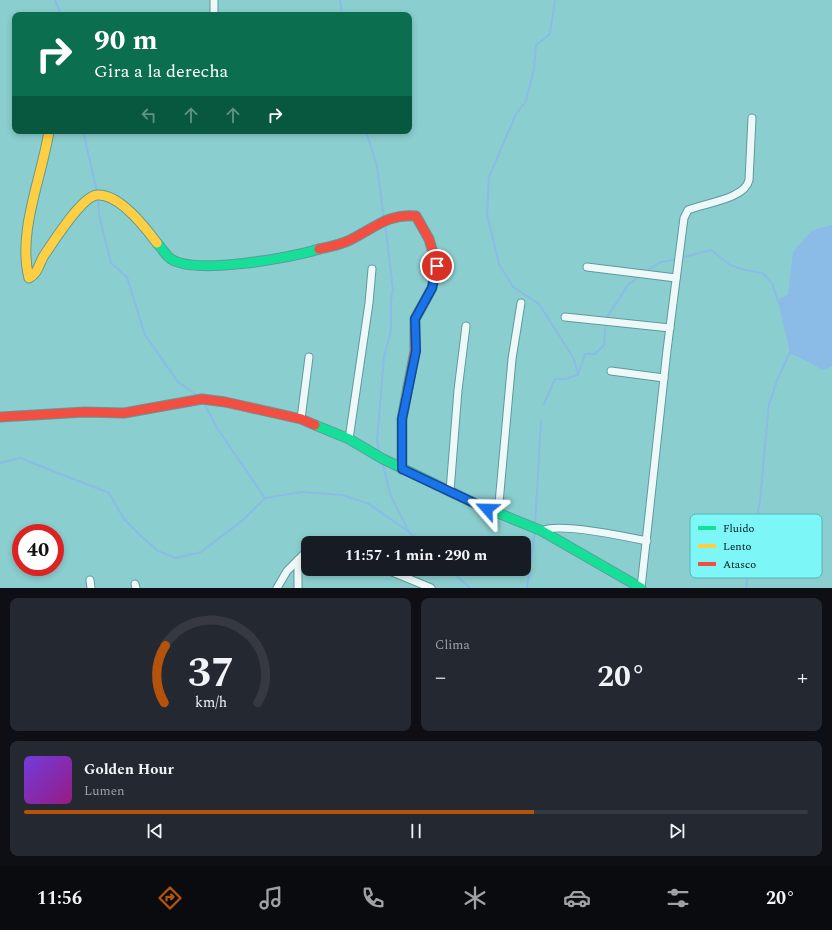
<!DOCTYPE html>
<html lang="es">
<meta charset="utf-8">
<style>
body{margin:0;font-family:Spectral,serif;background:#242831;color:#f1f3f6;height:100vh;display:flex;flex-direction:column;font-size:15px;white-space:nowrap}
*{box-sizing:border-box;margin:0}
p{font-size:13px;color:#9ea1a6}
.icon{flex:none;width:22px;height:22px;fill:none;stroke:currentColor;stroke-width:2;stroke-linecap:round;stroke-linejoin:round}
.map{position:relative;height:588px;overflow:hidden}
.details{display:flex;flex-direction:column;gap:10px;padding:10px;background:#0d0f14;flex:1}
.details>*{flex:none}
.banner{position:absolute;left:12px;top:12px;width:400px;height:122px;border-radius:8px;box-shadow:0 2px 6px #0003;background:#0b6e4f;color:#fff;overflow:hidden}
.speed{position:absolute;left:12px;top:524px;display:flex;gap:8px;font-size:20px;font-weight:700;text-align:center}
.speed>*{display:grid;place-content:center;width:52px;height:52px;border-radius:50%;background:#171b24;box-shadow:0 2px 6px #0003;line-height:1}
.speed .limit{border:6px solid #d22;background:#fff;color:#111}
.pin{position:absolute;display:grid;place-items:center;width:34px;height:34px;color:#fff;margin:-17px;border:2px solid #fff;border-radius:50%;box-shadow:0 1px 4px #0007}
.me{position:absolute;width:44px;margin:-22px;rotate:295deg;stroke-linejoin:round;filter:drop-shadow(0 0 3px #0008)}
.turn{display:flex;align-items:center;gap:14px;height:84px;padding:0 16px;font-size:18px}
.turn .icon{width:52px;height:52px;stroke-width:2.5}
.turn b{display:block;font-size:28px;line-height:34px}
.lanes{display:flex;align-items:center;height:38px;padding:0 16px;background:#0003;justify-content:center;gap:20px;direction:ltr}
.lanes .off{opacity:.35}
.big{font-size:30px;font-weight:700;line-height:1.1}
.details .widget{flex:1;display:flex;flex-direction:column;justify-content:center;gap:6px;min-width:0;padding:0 14px;border-radius:8px;background:#242831}
.details .dial{align-items:center;gap:0}
.dial svg{height:104px;overflow:visible;fill:none;stroke:#363941;stroke-width:7;stroke-linecap:round;text-anchor:middle}
.dial text{fill:#f1f3f6;stroke:none}
.song{display:flex;align-items:center;gap:12px}
.cover{width:48px;height:48px;border-radius:6px;background:linear-gradient(135deg,hsl(260 70% 55%),hsl(310 70% 35%))}
.played{height:4px;border-radius:2px;background:linear-gradient(90deg,#b45309 65%,#363941 65%)}
.keys{display:flex;justify-content:space-around;direction:ltr}
.heat{display:flex;justify-content:space-between;align-items:center;font-size:22px;direction:ltr}
.details .tiles{flex:1;display:grid;gap:10px;grid-template-columns:1fr 1fr}
.widget:last-child{grid-column:span 2}
.trip{position:absolute;left:301px;top:536px;width:230px;height:40px;border-radius:8px;background:#171b24;box-shadow:0 2px 6px #0003;font-weight:700;line-height:40px;text-align:center}
.tab-bar{display:flex;height:64px;justify-content:space-around;align-items:center;background:#090b0e;color:#9ea1a6}
.tab-bar .icon{width:28px;height:28px}
.tab-bar .on{color:#b45309}
.tab-bar b{font-size:18px;color:#f1f3f6}
.map>svg:first-child{display:block}
.water{fill:#8abce7}
.lines{fill:none;stroke-linecap:round;stroke-linejoin:round}
.stream{stroke:#8abce7;stroke-width:2}
.street-casing{stroke:#5e9a9b;stroke-width:9}
.fast-casing{stroke:#5e9a9b;stroke-width:11}
.slow-casing{stroke:#5e9a9b;stroke-width:11}
.jam-casing{stroke:#5e9a9b;stroke-width:11}
.street{stroke:#eef8f8;stroke-width:7}
.fast{stroke:#16e098;stroke-width:9}
.slow{stroke:#ffcf43;stroke-width:9}
.jam{stroke:#f24e42;stroke-width:9}
.route-casing{stroke:#114b97;stroke-width:10}
.route{stroke:#1a73e8;stroke-width:7}
.key{fill:#7df6f8;stroke:#58b2b4;stroke-width:1}
.key-label{font-size:11px;fill:#001516}
</style>
<div class="map">
<svg width="832" height="588" viewBox="0 0 832 588">
<rect width="100%" height="100%" fill="#8bcecf"/>
<path class="water" d="M 829,226 L 832,226 L 832,365 L 822,370 L 811,362 L 790,352 L 778,301 L 789,295 L 794,252 L 811,232 Z"/>
<g class="lines">
<g class="stream">
<path d="M 55,0 L 61,15"/>
<path d="M 340,0 L 342,15"/>
<path d="M 555,0 L 550,34 L 536,45 L 534,69 L 526,101 L 516,114 L 489,177 L 487,214 L 499,264 L 513,287 L 539,304 L 574,359 L 578,375"/>
<path d="M 83,131 L 97,192"/>
<path d="M 366,131 L 377,166 L 384,218"/>
<path d="M 98,199 L 99,215 L 111,263 L 127,277 L 145,335 L 178,382 L 198,396"/>
<path d="M 816,230 L 832,226"/>
<path d="M 684,257 L 711,250 L 730,265 L 745,270 L 762,273 L 772,283 L 778,301 L 789,295 L 794,252 L 812,232"/>
<path d="M 645,272 L 661,262 L 673,260"/>
<path d="M 606,319 L 628,285 L 637,278"/>
<path d="M 826,368 L 832,365"/>
<path d="M 204,403 L 217,428 L 265,498"/>
<path d="M 544,404 L 555,379 L 565,379 L 578,375 L 585,354 L 595,354 L 604,345 L 605,328"/>
<path d="M 380,454 L 377,441 L 384,357 L 391,330 L 391,300 L 393,289 L 385,224"/>
<path d="M 0,463 L 20,458 L 109,493 L 124,519 L 143,538 L 158,551 L 176,558 L 201,552 L 243,520 L 265,498 L 302,492 L 342,495 L 369,504 L 409,532 L 420,543"/>
<path d="M 383,464 L 390,494 L 409,532"/>
<path d="M 535,525 L 541,421"/>
<path d="M 449,569 L 470,588"/>
<path d="M 527,588 L 535,532"/>
<path d="M 746,588 L 760,500 L 769,404 L 778,378 L 790,352 L 811,362 L 819,367"/>
</g>
<defs>
<g id="street">
<path d="M 214,15 L 214,0"/>
<path d="M 587,267 L 676,278"/>
<path d="M 565,317 L 670,328"/>
<path d="M 611,371 L 664,378"/>
<path d="M 301,419 L 309,357"/>
<path d="M 349,439 L 369,303 L 372,269"/>
<path d="M 450,491 L 458,390 L 466,326"/>
<path d="M 498,514 L 512,359 L 521,303"/>
<path d="M 542,531 C 556,522 628,537 647,541"/>
<path d="M 298,560 L 298,588"/>
<path d="M 385,569 L 431,588"/>
<path d="M 90,580 L 91,588"/>
<path d="M 135,584 L 136,588"/>
<path d="M 277,588 L 287,571 L 308,550"/>
<path d="M 641,588 L 667,350 L 684,218 L 688,210 C 705,203 745,199 749,180 L 752,118"/>
</g>
<g id="fast">
<path d="M 157,243 C 161,247 166,256 171,259 C 195,275 291,258 319,249"/>
<path d="M 315,425 L 349,439 L 383,459 L 476,504 L 542,531 L 641,588"/>
</g>
<g id="slow">
<path d="M 49,131 C 42,177 17,232 29,278 C 39,273 39,262 45,254 C 54,241 82,196 97,195 C 119,193 145,227 157,243"/>
<path d="M 402,469 L 402,419 L 408,387"/>
</g>
<g id="jam">
<path d="M 319,249 C 329,247 340,245 350,240 C 373,229 388,213 416,216 L 429,239 L 437,266 L 432,288 L 415,319 L 415,351 L 408,387"/>
<path d="M 0,417 L 85,412 L 124,413 L 202,399 L 225,402 L 301,419 L 315,425"/>
</g>
</defs>
<use href="#street" class="street-casing"/>
<use href="#fast" class="fast-casing"/>
<use href="#slow" class="slow-casing"/>
<use href="#jam" class="jam-casing"/>
<use href="#street" class="street"/>
<use href="#fast" class="fast"/>
<use href="#slow" class="slow"/>
<use href="#jam" class="jam"/>
</g>
<g class="lines">
<defs>
<path id="route" d="M 437,266 L 432,288 L 415,319 L 416,351 L 402,419 L 402,469 L 487,509"/>
</defs>
<use href="#route" class="route-casing"/>
<use href="#route" class="route"/>
</g>
<rect x="690" y="514" width="132" height="64" rx="6" class="key"/>
<rect x="698" y="526" width="18" height="4" fill="#16e098"/>
<rect x="698" y="544" width="18" height="4" fill="#ffcf43"/>
<rect x="698" y="562" width="18" height="4" fill="#f24e42"/>
<g class="key-label">
<text x="723" y="532">Fluido</text>
<text x="723" y="550">Lento</text>
<text x="723" y="568">Atasco</text>
</g>
</svg>
<div class="speed"><div class="limit">40</div></div>
<div class="pin" style="left:437px;top:266px;background:#d93025"><svg class="icon" aria-label="arrive" viewBox="0 0 24 24"><path d="M6 21V4h12l-3 4 3 4H6"/></svg></div>
<svg class="me" style="left:487px;top:509px" viewBox="-20 -20 40 40"><path d="M0-17L14 15 0 8-14 15z" fill="#1a73e8" stroke="#fff" stroke-width="4"/></svg>
<div class="trip">11:57 · 1 min · 290 m</div>
<div class="banner">
<div class="turn"><svg class="icon" aria-label="right" viewBox="0 0 24 24"><path d="M7 20v-9h11M14 6l5 5-5 5"/></svg><div><b>90 m</b>Gira a la derecha</div></div>
<div class="lanes"><svg class="icon off" aria-label="left" viewBox="0 0 24 24"><path d="M17 20v-9H6M10 6l-5 5 5 5"/></svg><svg class="icon off" aria-label="ahead" viewBox="0 0 24 24"><path d="M12 20V5M6 11l6-6 6 6"/></svg><svg class="icon off" aria-label="ahead" viewBox="0 0 24 24"><path d="M12 20V5M6 11l6-6 6 6"/></svg><svg class="icon" aria-label="right" viewBox="0 0 24 24"><path d="M7 20v-9h11M14 6l5 5-5 5"/></svg></div>
</div>
</div>
<section class="details">
<div class="tiles">
<div class="widget dial"><svg viewBox="0 0 100 80">
<path d="M14 69A42 42 0 1 1 86 69"/>
<path d="M14 69A42 42 0 0 1 15 25" stroke="#b45309"/>
<text x="50" y="56" font-size="32" font-weight="700">37</text>
<text x="50" y="72" font-size="11">km/h</text>
</svg></div>
<div class="widget"><p>Clima</p>
<div class="heat"><a>−</a><b class="big">20°</b><a>+</a></div>
</div>
<div class="widget">
<div class="song"><i class="cover"></i><div><b>Golden Hour</b><p>Lumen</p></div></div>
<div class="played"></div>
<div class="keys"><svg class="icon" aria-label="previous" viewBox="0 0 24 24"><path d="M18 5L8 12l10 7zM5 5v14"/></svg><svg class="icon" aria-label="pause" viewBox="0 0 24 24"><path d="M8 5v14M16 5v14"/></svg><svg class="icon" aria-label="next" viewBox="0 0 24 24"><path d="M6 5l10 7-10 7zM19 5v14"/></svg></div>
</div>
</div>
</section>
<nav class="tab-bar">
<b>11:56</b>
<svg class="icon on" aria-label="directions" viewBox="0 0 24 24"><path d="M12 3l9 9-9 9-9-9zM9 14v-3h6M13 9l2 2-2 2"/></svg>
<svg class="icon" aria-label="music" viewBox="0 0 24 24"><path d="M9 18V5l10-2v13"/><circle cx="6" cy="18" r="3"/><circle cx="16" cy="16" r="3"/></svg>
<svg class="icon" aria-label="phone" viewBox="0 0 24 24"><path d="M5 4h4l2 5-3 2q2 4 5 5l2-3 5 2v4C11 20 4 13 5 4z"/></svg>
<svg class="icon" aria-label="climate" viewBox="0 0 24 24"><path d="M12 3v18M4 7l16 10M4 17L20 7"/></svg>
<svg class="icon" aria-label="car" viewBox="0 0 24 24"><path d="M5 17H2v-5l4-1 3-4h7l3 4 3 1v5h-3M9 17h6M6 11h13"/><circle cx="7" cy="17" r="2"/><circle cx="17" cy="17" r="2"/></svg>
<svg class="icon" aria-label="filters" viewBox="0 0 24 24"><path d="M4 7h16M4 17h16"/><circle cx="9" cy="7" r="2"/><circle cx="15" cy="17" r="2"/></svg>
<b>20°</b>
</nav>
